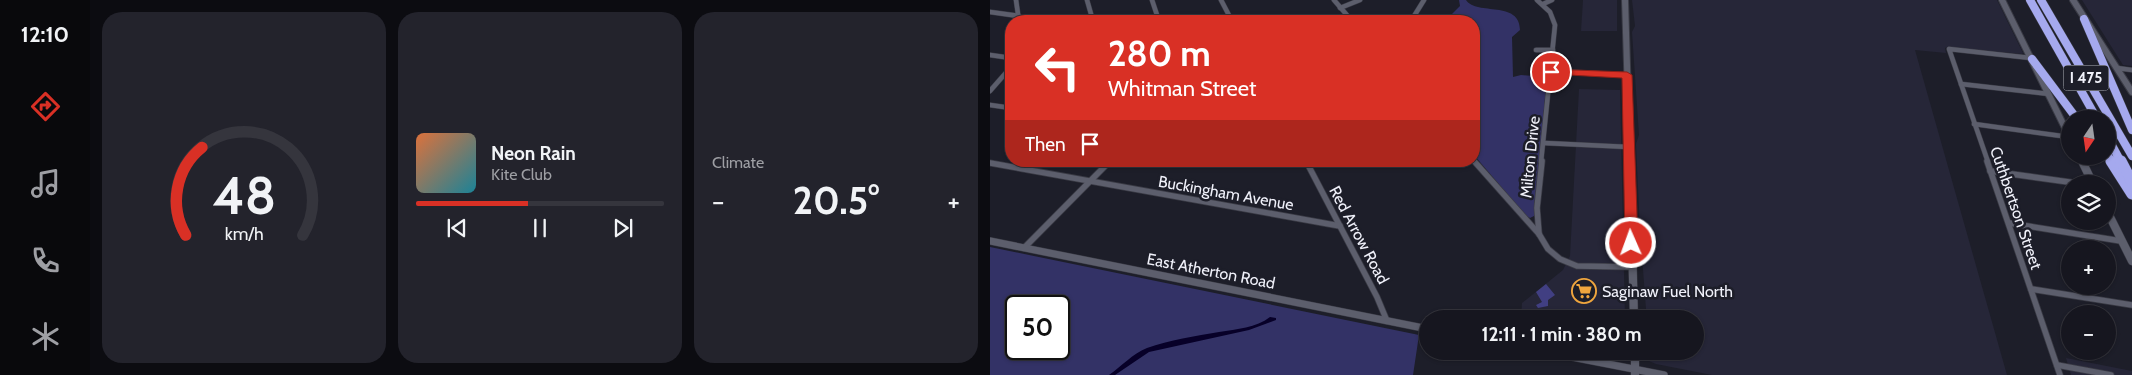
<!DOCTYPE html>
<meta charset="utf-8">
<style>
body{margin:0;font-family:Cabin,sans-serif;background:#23232c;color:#f1f3f6;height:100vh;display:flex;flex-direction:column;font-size:19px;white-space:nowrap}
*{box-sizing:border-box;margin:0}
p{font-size:16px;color:#9e9fa4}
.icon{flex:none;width:28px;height:28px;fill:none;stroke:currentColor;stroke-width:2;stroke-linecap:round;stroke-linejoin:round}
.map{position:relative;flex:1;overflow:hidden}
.side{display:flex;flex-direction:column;gap:12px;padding:12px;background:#0c0c11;width:900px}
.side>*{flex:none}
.hud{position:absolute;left:15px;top:15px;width:475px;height:152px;border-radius:20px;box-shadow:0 1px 4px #0004,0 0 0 1px #35353d;background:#d93025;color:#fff;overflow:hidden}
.needle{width:32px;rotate:193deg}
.tools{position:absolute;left:1071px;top:110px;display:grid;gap:10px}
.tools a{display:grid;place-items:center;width:55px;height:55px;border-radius:50%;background:#16161f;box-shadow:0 1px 4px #0004,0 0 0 1px #35353d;font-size:25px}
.speed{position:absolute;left:15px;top:295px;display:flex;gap:10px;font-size:25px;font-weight:700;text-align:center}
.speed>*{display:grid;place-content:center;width:65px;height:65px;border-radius:50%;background:#16161f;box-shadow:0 1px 4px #0004,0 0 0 1px #35353d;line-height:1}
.speed .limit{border:2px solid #111;border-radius:8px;background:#fff;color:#111}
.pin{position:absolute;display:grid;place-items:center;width:42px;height:42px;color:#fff;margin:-21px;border:2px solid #fff;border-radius:50%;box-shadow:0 1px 5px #0007}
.me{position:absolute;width:55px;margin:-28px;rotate:358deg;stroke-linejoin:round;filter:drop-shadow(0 0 4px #0008)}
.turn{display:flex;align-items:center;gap:18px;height:105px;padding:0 20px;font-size:22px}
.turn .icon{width:65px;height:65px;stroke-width:2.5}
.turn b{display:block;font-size:35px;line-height:42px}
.then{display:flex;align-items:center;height:48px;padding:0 20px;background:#0003;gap:10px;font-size:19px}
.big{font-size:38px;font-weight:800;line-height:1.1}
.side .card{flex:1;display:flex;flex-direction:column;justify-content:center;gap:8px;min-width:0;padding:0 18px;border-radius:20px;background:#23232c}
.side .dial{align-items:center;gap:0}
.dial svg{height:130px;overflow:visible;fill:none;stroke:#35353d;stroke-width:7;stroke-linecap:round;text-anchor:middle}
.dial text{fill:#f1f3f6;stroke:none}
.song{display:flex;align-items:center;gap:15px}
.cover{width:60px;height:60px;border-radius:8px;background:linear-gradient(135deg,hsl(20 70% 55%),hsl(190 70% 35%))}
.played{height:5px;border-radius:2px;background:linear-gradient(90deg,#d93025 45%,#35353d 45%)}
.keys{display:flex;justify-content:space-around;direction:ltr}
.heat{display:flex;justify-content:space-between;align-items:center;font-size:28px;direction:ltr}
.side .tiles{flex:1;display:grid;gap:12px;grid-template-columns:repeat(3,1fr)}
.trip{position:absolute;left:429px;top:310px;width:285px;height:50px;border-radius:25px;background:#16161f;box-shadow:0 1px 4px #0004,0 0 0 1px #35353d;font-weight:800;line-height:50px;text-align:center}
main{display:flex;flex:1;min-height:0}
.menu{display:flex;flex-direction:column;width:90px;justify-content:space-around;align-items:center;background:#09090c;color:#9e9fa4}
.menu .icon{width:35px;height:35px}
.menu .current{color:#d93025}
.menu b{font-size:22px;color:#f1f3f6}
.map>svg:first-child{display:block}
.built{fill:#262638}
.green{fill:#333266;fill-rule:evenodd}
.water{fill:#070028}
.building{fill:#413f82}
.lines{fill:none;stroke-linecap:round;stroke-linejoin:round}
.minor-far1-casing{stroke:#3a3b45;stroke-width:5.5}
.minor-casing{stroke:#3a3b45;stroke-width:7}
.tertiary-casing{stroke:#3a3b45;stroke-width:8}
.secondary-far1-casing{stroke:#3a3b45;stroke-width:8}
.secondary-casing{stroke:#3a3b45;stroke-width:9}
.motorway-far1-casing{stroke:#3a3b45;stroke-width:9}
.motorway-casing{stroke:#3a3b45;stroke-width:12}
.minor-far1{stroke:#5c5e6c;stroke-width:4.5}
.minor{stroke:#5c5e6c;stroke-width:5.5}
.tertiary{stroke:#5c5e6c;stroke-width:7}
.secondary-far1{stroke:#5c5e6c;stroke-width:6}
.secondary{stroke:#5c5e6c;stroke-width:8}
.motorway-far1{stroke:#a5a9ee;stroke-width:8}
.motorway{stroke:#a5a9ee;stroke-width:11}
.route{fill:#d93025;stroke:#8d1f18}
.labels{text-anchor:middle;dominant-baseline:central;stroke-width:5;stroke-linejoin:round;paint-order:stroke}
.shield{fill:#1d1e29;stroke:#b1b2bb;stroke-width:1}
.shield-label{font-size:15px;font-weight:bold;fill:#f0f1fa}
.street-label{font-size:16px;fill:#f0f1fa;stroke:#1d1e29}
.poi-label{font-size:16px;fill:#f0f1fa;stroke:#1d1e29;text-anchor:start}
</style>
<main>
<nav class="menu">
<b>12:10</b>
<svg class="icon current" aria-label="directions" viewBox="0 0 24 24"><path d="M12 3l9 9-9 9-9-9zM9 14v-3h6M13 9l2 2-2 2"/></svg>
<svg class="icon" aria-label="music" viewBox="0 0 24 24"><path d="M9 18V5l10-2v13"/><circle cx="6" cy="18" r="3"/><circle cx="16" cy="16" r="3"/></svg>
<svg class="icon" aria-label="phone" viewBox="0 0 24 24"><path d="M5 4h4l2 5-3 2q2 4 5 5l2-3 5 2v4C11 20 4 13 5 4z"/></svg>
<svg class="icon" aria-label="climate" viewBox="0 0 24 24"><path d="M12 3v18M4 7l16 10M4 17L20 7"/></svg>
</nav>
<section class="side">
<div class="tiles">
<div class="card dial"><svg viewBox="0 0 100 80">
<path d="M14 69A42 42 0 1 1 86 69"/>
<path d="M14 69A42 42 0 0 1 24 15" stroke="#d93025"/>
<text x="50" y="56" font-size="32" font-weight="700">48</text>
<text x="50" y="72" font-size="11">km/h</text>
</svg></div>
<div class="card">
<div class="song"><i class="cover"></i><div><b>Neon Rain</b><p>Kite Club</p></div></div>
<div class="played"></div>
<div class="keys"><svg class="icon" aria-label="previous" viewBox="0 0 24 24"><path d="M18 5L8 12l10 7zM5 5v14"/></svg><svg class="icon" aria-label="pause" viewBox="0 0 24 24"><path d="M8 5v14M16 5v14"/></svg><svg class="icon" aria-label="next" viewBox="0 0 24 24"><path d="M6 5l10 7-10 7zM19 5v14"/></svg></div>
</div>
<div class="card"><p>Climate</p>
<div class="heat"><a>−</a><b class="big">20.5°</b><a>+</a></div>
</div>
</div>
</section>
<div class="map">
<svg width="1142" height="375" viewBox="0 0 1142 375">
<rect width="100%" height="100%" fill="#1d1e29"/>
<g class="built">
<path d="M 593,0 L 627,0 L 627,31 L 591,31 Z"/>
<path d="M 642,0 L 1007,0 L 1033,53 L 1032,54 L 957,47 L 955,48 L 956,53 L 925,50 L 1017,375 L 722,375 L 666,364 L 659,361 L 655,351 L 705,351 L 705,319 L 655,319 L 656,309 L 650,230 L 646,144 L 649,135 L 642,32 L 645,26 Z"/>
<path d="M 1092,0 L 1142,0 L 1142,66 L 1133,65 Z"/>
<path d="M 589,89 L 630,90 L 635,319 L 531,319 L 532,303 L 573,270 L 580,256 Z"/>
<path d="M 1076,358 L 1142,371 L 1142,375 L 1081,375 Z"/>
</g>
<g class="green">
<path d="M 469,0 L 476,0 C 487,16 530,0 530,30 L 522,37 L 523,77 L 531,75 L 557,77 L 544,216 L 540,218 L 535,215 L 484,155 L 484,21 L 455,21 L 470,6 Z"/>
<path d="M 0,247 L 429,335 L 423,375 L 0,375 ZM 26,306 L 69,306 L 69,349 L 26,349 Z"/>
</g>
<path class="water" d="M 280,317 L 286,318 L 286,320 L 259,330 L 159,352 L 125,375 L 119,375 C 132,366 142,354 157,348 C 179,340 206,336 229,332 C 247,329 266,328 280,317 Z"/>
<path class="building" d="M 556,284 L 565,295 L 558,300 L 558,306 L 548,308 L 546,305 L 552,302 L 546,292 Z"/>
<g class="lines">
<defs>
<g id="minor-far1">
<path d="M 26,0 L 29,21"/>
<path d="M 97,0 L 103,21"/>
<path d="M 162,0 L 169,21"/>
<path d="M 231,0 L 242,21"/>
<path d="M 344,0 L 362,21"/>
<path d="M 547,0 L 560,12 L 565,25 L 551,162"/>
<path d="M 553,4 L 562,0"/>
<path d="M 350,8 L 370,0"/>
<path d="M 0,12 L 29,16"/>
<path d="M 421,21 L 434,0"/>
<path d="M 546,50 L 563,50"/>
<path d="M 0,55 L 21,58"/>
<path d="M 1127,68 L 1142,70"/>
<path d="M 561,71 L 637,75"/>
<path d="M 971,84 L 1059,94"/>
<path d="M 0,91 L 21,67"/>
<path d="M 0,105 L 21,108"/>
<path d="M 984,124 L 1079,137"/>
<path d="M 554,143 L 639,147"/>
<path d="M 998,162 L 959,49 L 1041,58"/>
</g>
<g id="minor">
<path d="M 316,161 L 387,297 L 397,321"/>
<path d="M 484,161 L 549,234 L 558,249 L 570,259 L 587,266 L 642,267"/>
<path d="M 997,161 L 1070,375"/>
<path d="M 0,163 L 350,226"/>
<path d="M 1000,171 L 1093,184"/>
<path d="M 1019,223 L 1131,241"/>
<path d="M 549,234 L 547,208 L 552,161"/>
<path d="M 34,248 L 120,161"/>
<path d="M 1041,289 L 1142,305"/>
<path d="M 1067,365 L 1121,375"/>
</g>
<g id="tertiary">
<path d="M 0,241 L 438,329"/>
<path d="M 551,351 L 674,375"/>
</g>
<g id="secondary-far1">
<path d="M 635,0 L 640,162"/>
<path d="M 1012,0 L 1080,138"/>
<path d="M 1083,0 L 1142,92"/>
<path d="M 1089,156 L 1092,162"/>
</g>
<g id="secondary">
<path d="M 640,161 L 644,319"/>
<path d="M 1092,161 L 1103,184"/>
<path d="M 1118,213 L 1142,261"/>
<path d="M 645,351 L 645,375"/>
</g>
<g id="motorway-far1">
<path d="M 1040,0 L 1107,119"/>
<path d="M 1051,0 L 1142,156"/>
<path d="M 1094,19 L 1142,130"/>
<path d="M 1042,59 L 1087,119"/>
<path d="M 1118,138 L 1131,162"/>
<path d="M 1118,156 L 1122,162"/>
</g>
<g id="motorway">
<path d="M 1121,161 L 1142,194"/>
<path d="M 1131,161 L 1142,182"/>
</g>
</defs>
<use href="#minor-far1" class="minor-far1-casing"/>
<use href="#minor" class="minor-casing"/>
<use href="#tertiary" class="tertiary-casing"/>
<use href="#secondary-far1" class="secondary-far1-casing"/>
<use href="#secondary" class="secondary-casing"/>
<use href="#motorway-far1" class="motorway-far1-casing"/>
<use href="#motorway" class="motorway-casing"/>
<use href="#minor-far1" class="minor-far1"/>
<use href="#minor" class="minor"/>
<use href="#tertiary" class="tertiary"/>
<use href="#secondary-far1" class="secondary-far1"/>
<use href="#secondary" class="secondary"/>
<use href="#motorway-far1" class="motorway-far1"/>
<use href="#motorway" class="motorway"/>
</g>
<path class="route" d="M 558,69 L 637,72 L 642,75 L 648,243 L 646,246 L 637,246 L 635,243 L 632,78 L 561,74 L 556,72 Z"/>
<defs>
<symbol id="supermarket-ring" viewBox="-11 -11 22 22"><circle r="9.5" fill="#1d1e29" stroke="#f0a63e" stroke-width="1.5"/><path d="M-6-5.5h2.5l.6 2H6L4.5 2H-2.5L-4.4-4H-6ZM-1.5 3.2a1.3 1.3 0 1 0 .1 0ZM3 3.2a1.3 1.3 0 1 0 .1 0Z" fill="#f0a63e"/></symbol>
</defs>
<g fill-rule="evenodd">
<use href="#supermarket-ring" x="580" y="277" width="28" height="28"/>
</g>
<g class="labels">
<rect class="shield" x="1073.5" y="65.5" width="45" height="25" rx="4"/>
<g class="shield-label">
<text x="1096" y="78">I 475</text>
</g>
<g class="street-label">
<text transform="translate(540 157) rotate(-84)">Milton Drive</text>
<text transform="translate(236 193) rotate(10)">Buckingham Avenue</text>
<text transform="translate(1026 208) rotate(71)">Cuthbertson Street</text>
<text transform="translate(369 235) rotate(62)">Red Arrow Road</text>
<text transform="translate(221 271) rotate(11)">East Atherton Road</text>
</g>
<g class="poi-label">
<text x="612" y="291">Saginaw Fuel North</text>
</g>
</g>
</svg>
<div class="tools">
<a><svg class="needle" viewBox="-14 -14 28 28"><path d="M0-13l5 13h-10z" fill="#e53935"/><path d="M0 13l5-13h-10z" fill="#9e9fa4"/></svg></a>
<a><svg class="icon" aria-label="layers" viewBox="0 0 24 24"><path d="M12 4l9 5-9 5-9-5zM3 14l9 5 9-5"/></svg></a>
<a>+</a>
<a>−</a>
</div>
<div class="speed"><div class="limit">50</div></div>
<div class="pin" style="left:561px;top:72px;background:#d93025"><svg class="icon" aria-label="arrive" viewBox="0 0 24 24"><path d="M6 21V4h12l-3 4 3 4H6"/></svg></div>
<svg class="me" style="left:641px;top:243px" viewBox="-20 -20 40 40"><circle r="17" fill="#d93025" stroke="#fff" stroke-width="3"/><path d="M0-11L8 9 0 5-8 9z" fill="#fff"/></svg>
<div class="trip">12:11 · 1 min · 380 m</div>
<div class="hud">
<div class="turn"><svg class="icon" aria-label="left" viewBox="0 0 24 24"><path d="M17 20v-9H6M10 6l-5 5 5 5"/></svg><div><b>280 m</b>Whitman Street</div></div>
<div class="then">Then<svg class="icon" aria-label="arrive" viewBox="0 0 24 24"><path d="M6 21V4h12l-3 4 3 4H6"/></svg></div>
</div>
</div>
</main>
